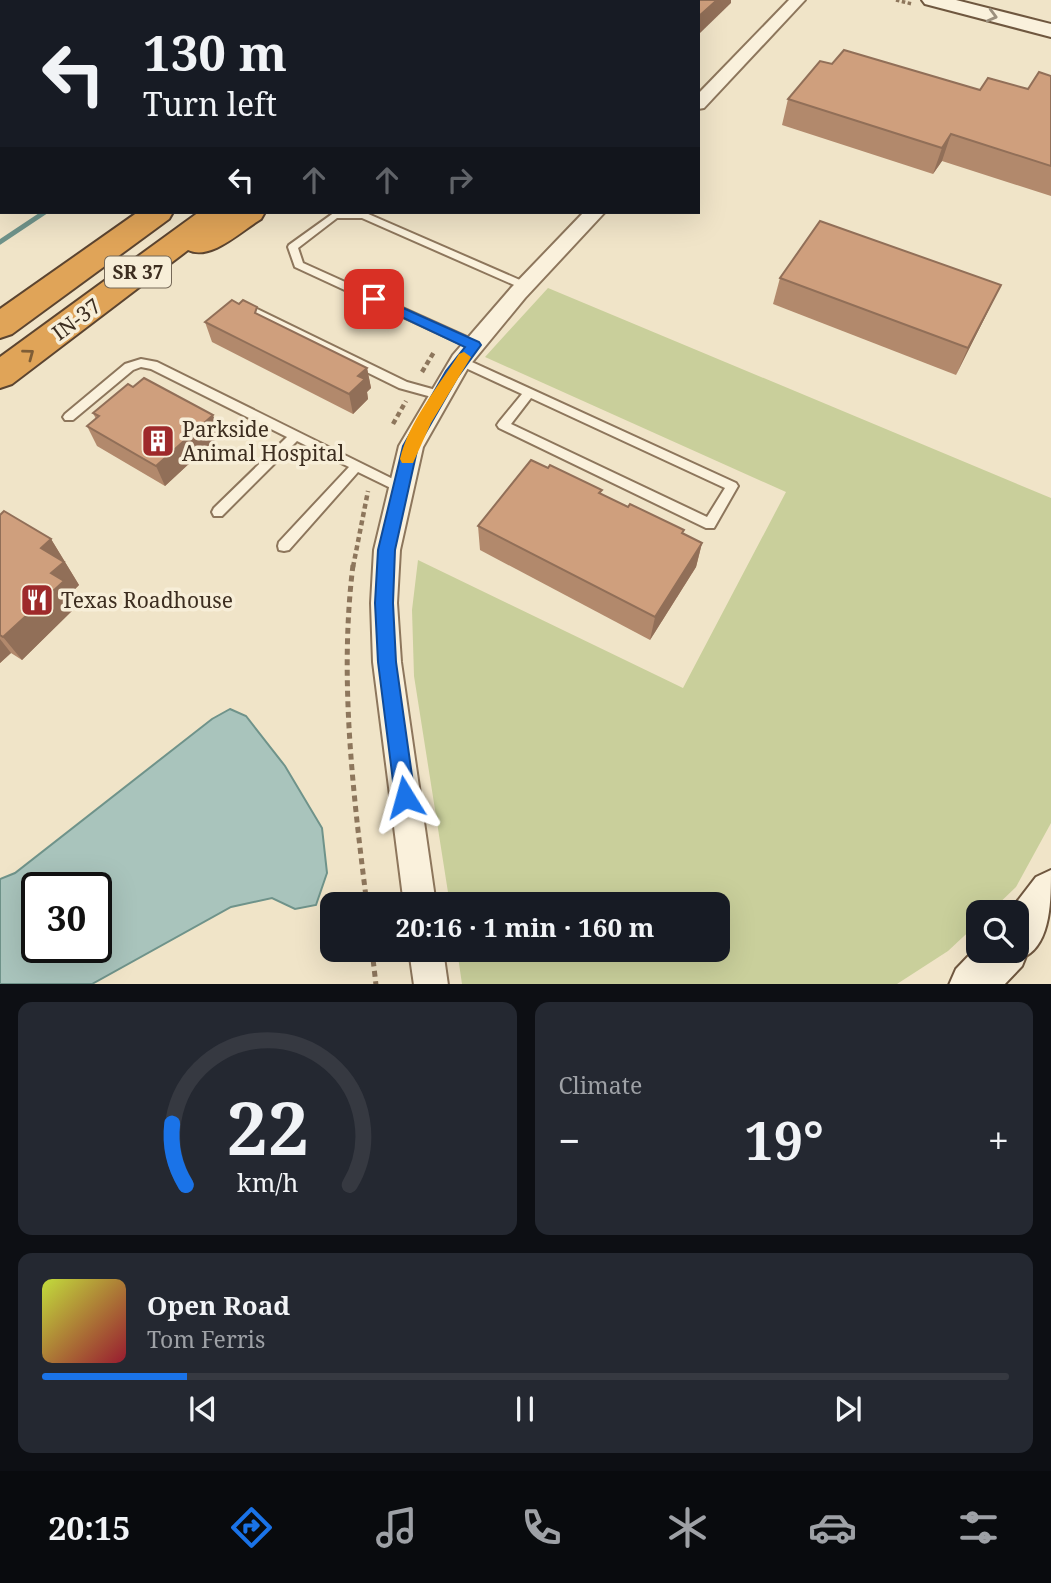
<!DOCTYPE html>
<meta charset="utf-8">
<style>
body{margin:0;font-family:"Noto Serif",serif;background:#242831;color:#f1f3f6;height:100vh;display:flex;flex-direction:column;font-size:26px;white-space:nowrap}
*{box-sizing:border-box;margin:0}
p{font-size:23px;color:#9ea1a6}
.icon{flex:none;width:38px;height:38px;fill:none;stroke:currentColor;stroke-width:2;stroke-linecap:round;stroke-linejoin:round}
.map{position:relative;height:984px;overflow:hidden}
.panel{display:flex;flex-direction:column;gap:18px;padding:18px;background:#0d0f14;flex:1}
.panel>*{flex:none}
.hud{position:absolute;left:0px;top:0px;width:700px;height:214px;box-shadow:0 7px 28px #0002;background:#171b24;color:#f1f3f6;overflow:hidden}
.controls{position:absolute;left:966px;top:900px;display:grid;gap:14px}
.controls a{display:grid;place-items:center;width:63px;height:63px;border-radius:14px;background:#171b24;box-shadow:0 7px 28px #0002;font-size:35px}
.speed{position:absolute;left:21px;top:872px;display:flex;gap:14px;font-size:35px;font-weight:700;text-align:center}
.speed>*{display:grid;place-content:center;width:91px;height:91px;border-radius:50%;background:#171b24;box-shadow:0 7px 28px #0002;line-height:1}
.speed .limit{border:4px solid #111;border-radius:10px;background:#fff;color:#111}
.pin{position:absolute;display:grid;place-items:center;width:60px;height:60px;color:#fff;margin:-30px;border-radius:14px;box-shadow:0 4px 10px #0006}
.me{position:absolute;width:77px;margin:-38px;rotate:352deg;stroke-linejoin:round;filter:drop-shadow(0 0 5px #0008)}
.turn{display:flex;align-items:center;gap:24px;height:147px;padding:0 28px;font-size:32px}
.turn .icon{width:91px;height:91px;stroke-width:2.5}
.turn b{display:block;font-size:49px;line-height:60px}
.lanes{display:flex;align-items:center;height:66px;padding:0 28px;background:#0003;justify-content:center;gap:35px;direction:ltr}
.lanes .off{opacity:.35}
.big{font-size:52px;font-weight:700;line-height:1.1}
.panel .tile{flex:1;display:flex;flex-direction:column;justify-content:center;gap:10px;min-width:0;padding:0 24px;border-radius:14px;background:#242831}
.panel .dial{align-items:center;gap:0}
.dial svg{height:182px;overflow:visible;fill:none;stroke:#363941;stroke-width:7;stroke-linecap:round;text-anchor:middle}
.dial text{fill:#f1f3f6;stroke:none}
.song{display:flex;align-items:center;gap:21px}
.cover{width:84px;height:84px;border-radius:10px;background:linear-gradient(135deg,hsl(70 70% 55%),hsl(350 70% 35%))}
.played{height:7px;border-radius:4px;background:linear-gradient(90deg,#1a73e8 15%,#363941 15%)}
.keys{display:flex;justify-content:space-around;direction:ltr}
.heat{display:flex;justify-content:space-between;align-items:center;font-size:38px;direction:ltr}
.panel .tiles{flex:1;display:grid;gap:18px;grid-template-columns:1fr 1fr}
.tile:last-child{grid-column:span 2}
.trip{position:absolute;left:320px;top:892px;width:410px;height:70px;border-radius:14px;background:#171b24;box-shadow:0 7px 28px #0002;font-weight:700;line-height:70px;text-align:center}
.tab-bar{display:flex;height:112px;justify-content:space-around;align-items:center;background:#090b0e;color:#9ea1a6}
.tab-bar .icon{width:49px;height:49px}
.tab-bar .selected{color:#1a73e8}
.tab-bar b{font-size:32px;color:#f1f3f6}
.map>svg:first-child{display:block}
.green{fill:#c9cf9b}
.water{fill:#a9c4bc;stroke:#6f938a;stroke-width:2;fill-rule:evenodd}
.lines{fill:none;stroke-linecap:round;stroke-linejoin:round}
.stream{stroke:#6f938a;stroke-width:5}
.lane-casing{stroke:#8d765c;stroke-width:4}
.street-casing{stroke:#8d765c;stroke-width:4}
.secondary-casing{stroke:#6f573f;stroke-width:4}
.highway-casing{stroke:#5b4430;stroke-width:4}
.path-far2{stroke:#8d765c;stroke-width:3.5;stroke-dasharray:3.5 2.5;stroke-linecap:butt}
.path-far1{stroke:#8d765c;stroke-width:4.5;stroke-dasharray:5 3.5;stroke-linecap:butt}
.path{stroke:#8d765c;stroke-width:5;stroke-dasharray:6 4.5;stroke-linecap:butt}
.lane{fill:#faf1dc;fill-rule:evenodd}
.street{fill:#faf1dc;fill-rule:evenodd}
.secondary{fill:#faf1dc;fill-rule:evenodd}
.highway{fill:#e0a458;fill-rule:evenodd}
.wall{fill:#b2896c}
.shaded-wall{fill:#916f58}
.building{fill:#cf9f7d;stroke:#916f58;stroke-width:2}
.oneway{stroke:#9c907e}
.oneway2{stroke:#7e5d36}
.route{fill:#1a73e8;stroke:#114b97;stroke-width:2}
.slow{fill:#f59e0b}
.labels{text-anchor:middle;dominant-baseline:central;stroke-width:7;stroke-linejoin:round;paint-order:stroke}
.shield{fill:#f7eed8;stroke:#756857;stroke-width:2}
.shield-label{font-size:19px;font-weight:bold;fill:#3d2e20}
.street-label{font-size:21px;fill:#3d2e20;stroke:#f7eed8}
.poi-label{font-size:21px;fill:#3d2e20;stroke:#f7eed8;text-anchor:start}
</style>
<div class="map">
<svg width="1051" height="985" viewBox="0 0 1051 985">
<rect width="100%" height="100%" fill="#f0e4c8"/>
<path class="green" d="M 548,288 L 1051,498 L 1051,823 L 1016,887 L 990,912 L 978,912 L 978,923 L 948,951 L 897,984 L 462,984 L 457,950 L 718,950 L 718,905 L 450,905 L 414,676 L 412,610 L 418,560 L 683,688 L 786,492 L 485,357 Z"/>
<path class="water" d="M 230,709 L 246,716 L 285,766 L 322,828 L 327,873 L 316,905 L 295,909 L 272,898 L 231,907 L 92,984 L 0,984 L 0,879 L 15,873 L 212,719 ZM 37,887 L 96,887 L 96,947 L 37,947 Z"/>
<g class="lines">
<path class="stream" d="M 0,242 L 45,212"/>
<defs>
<g id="lane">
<path d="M 106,0 L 114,0 L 115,2 L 107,2 Z"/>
<path d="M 263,0 L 272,0 L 261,2 Z"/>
<path d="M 335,212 L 366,213 L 529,284 L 530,286 L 529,288 L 521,288 L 362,218 L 337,218 L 298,248 L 303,263 L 478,342 L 479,345 L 474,349 L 470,348 L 295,267 L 288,247 L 289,245 Z"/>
<path d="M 245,303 L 407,382 L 443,392 L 445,395 L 439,399 L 399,388 L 241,310 L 240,307 Z"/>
<path d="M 461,357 L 736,483 L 738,486 L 714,528 L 706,528 L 499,428 L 497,425 L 499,422 L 522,394 L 457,364 L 455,361 L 457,358 ZM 531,398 L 725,488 L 707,517 L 511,424 Z"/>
<path d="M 141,359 L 157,362 L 405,485 L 407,488 L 405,491 L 401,493 L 358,472 L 289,550 L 284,551 L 279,550 L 278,546 L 279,542 L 349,467 L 297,441 L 222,516 L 214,516 L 212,512 L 214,508 L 287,437 L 151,369 L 141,367 L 133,370 L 73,420 L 65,420 L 63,417 L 65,414 L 125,364 Z"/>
</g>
<g id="street">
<path d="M 789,0 L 805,0 L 704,108 L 698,109 L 698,94 Z"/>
<path d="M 584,212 L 605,212 L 525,298 L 469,366 L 423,447 L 400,550 L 397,603 L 401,662 L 436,905 L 404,905 L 373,662 L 371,603 L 374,550 L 399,446 L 453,355 L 511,288 Z"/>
<path d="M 409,950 L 443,950 L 448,985 L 414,985 Z"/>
</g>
<g id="secondary">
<path d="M 922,0 L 956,0 L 1051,24 L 1051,37 L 925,4 Z"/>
<path d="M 1051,870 C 1051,899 1051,942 1026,956 L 1022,966 L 1004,985 L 949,985 L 956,969 L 978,946 L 978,950 L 1017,950 L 1017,912 L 1009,912 L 1036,877 Z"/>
</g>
<g id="highway">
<path d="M 397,0 L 422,0 L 396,2 Z"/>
<path d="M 438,0 L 463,0 L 437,2 Z"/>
<path d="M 487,0 L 512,0 L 486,2 Z"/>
<path d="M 531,0 L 556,0 L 530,2 Z"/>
<path d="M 138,212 L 173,212 L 169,219 L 12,334 L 0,338 L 0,309 Z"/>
<path d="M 199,212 L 265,212 L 261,219 C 241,231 211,261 188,250 L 12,384 L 0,388 L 0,357 Z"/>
</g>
</defs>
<use href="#lane" class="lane-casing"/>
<use href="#street" class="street-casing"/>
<use href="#secondary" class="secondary-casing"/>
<use href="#highway" class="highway-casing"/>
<path class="path-far2" d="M 896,0 L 912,4"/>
<g class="path-far1">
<path d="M 422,372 L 434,352"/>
<path d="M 393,424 L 406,401"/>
<path d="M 353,567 L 368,491"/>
</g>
<g class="path">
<path d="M 353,565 C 339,678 353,793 367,905"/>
<path d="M 372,950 L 376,985"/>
</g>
<use href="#lane" class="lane"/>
<use href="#street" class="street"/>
<use href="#secondary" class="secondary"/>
<use href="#highway" class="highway"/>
</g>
<g class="wall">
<path d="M 832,64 L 980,90 L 1028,89 L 1051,76 L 1051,196 L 942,161 L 933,174 L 782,125 L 788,99 Z"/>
<path d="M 780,278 L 1001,285 L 956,375 L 773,304 Z"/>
<path d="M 239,304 L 260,316 L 367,368 L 371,388 L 367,392 L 368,399 L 353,414 L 212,342 L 205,322 Z"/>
<path d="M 93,413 L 220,435 L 165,486 L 97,446 L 87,426 L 96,419 Z"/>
<path d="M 601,494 L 702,543 L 696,567 L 650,640 L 480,550 L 478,526 Z"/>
<path d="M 0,515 L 51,539 L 79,585 L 72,592 L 79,604 L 22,660 L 11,653 L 0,663 Z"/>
</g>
<g class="shaded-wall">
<path d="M 717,0 L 731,0 L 731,3 L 698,35 L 698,17 Z"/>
<path d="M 951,134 L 942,161 L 933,174 L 942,148 Z"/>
<path d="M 1001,285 L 956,375 L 968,348 Z"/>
<path d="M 367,368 L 371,388 L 367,392 L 368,399 L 353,414 L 349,394 L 358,376 Z"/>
<path d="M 213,415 L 220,435 L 165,486 L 156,466 Z"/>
<path d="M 51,539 L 79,585 L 72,592 L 79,604 L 22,660 L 3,637 L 51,573 L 41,548 Z"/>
<path d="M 702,543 L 696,567 L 650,640 L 655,617 Z"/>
<path d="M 0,639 L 11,653 L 0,663 Z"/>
</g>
<g class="building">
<path d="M 630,0 L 717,0 L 698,17 L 698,2 L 628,2 Z"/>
<path d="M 844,50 L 980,90 L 988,78 L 1028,89 L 1039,72 L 1051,76 L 1051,166 L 951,134 L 942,148 L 788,99 L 820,61 L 832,64 Z"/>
<path d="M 820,221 L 1001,285 L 968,348 L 780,278 Z"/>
<path d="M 232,300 L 239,304 L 243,300 L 257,307 L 255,313 L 367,368 L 358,376 L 365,379 L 349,394 L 205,322 Z"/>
<path d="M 144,378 L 213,415 L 156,466 L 87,426 L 99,416 L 93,413 L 128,384 L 133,387 Z"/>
<path d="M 531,460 L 548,468 L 550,465 L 602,490 L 599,493 L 628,507 L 630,504 L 684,530 L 682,533 L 702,543 L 655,617 L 478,526 Z"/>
<path d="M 4,511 L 51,539 L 41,548 L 64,562 L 51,573 L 64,581 L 3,637 L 0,635 L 0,515 Z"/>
</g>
<defs><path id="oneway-chevron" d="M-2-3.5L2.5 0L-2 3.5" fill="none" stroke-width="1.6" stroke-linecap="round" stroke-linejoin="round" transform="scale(1.75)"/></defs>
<use class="oneway" href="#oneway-chevron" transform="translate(992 16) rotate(15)"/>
<use class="oneway2" href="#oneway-chevron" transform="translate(29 354) rotate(-37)"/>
<path class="route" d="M 374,295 L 479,342 L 481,345 L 457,378 L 418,446 L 395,550 L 393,603 L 396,662 L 415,797 L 412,804 L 405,807 L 398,804 L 395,797 L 378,662 L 375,603 L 378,550 L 403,446 L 446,371 L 465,347 L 370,302 L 368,299 Z"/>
<path class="slow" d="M 464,352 L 471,357 L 431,423 L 413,463 L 402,463 L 400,459 C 409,421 438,387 459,354 Z"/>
<defs>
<symbol id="building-square" viewBox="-11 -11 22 22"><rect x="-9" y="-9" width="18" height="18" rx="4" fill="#9e2a2b" stroke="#f7eed8"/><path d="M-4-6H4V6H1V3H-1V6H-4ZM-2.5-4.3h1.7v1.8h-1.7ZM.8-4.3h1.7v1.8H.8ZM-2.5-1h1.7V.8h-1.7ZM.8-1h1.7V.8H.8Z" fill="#fff"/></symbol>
<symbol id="restaurant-square" viewBox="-11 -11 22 22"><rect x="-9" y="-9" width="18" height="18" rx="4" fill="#9e2a2b" stroke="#f7eed8"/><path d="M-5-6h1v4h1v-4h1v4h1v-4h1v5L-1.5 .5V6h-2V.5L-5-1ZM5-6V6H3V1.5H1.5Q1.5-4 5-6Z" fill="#fff"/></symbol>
</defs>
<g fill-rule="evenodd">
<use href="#building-square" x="139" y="422" width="38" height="38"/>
<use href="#restaurant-square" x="18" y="581" width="38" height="38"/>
</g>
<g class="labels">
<rect class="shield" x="105" y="256.5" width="66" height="31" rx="5"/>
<g class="shield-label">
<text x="138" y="272">SR 37</text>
</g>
<g class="street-label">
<text transform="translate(76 319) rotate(-37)">IN-37</text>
</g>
<g class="poi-label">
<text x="182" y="429">Parkside<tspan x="182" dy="24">Animal Hospital</tspan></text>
<text x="61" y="600">Texas Roadhouse</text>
</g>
</g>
</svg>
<div class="controls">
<a><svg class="icon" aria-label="search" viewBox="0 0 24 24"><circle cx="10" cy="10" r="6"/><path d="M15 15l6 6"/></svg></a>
</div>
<div class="speed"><div class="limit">30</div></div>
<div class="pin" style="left:374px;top:299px;background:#d93025"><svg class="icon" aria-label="arrive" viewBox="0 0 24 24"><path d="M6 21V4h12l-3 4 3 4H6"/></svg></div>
<svg class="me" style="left:405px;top:797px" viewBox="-20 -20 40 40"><path d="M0-17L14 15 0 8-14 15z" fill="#1a73e8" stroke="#fff" stroke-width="4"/></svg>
<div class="trip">20:16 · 1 min · 160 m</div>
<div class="hud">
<div class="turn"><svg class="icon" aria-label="left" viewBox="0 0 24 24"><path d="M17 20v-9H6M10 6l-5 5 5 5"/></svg><div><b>130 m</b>Turn left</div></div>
<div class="lanes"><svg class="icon" aria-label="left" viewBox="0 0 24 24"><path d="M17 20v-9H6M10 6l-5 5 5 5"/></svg><svg class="icon off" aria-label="ahead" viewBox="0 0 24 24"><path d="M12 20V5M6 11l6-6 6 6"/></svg><svg class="icon off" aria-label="ahead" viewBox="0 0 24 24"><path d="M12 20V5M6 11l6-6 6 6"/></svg><svg class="icon off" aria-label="right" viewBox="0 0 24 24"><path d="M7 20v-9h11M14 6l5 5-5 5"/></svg></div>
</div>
</div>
<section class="panel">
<div class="tiles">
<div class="tile dial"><svg viewBox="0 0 100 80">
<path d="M14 69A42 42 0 1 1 86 69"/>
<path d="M14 69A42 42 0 0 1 8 42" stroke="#1a73e8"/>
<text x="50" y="56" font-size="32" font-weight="700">22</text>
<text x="50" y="72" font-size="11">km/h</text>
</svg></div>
<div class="tile"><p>Climate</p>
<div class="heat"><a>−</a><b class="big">19°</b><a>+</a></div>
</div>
<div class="tile">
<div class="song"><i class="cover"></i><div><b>Open Road</b><p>Tom Ferris</p></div></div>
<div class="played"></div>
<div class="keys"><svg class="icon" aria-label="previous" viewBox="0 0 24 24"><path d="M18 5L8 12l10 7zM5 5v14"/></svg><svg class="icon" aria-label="pause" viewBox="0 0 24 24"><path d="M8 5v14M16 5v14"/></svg><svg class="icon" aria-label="next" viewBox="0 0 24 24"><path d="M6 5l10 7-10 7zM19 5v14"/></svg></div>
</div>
</div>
</section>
<nav class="tab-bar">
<b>20:15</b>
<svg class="icon selected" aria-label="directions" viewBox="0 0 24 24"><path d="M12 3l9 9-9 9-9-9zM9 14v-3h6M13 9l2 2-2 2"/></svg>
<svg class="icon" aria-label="music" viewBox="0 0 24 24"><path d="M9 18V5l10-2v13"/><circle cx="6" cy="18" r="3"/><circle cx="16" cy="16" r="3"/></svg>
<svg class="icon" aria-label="phone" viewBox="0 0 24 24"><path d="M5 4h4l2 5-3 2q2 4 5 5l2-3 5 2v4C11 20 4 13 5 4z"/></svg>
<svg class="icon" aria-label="climate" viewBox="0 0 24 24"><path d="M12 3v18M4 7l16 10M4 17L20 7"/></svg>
<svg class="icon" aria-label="car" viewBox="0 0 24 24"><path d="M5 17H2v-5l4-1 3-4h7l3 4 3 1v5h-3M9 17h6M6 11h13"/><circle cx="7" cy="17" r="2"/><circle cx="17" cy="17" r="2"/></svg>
<svg class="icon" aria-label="filters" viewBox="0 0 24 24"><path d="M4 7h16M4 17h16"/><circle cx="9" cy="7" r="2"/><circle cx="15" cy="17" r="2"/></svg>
</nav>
